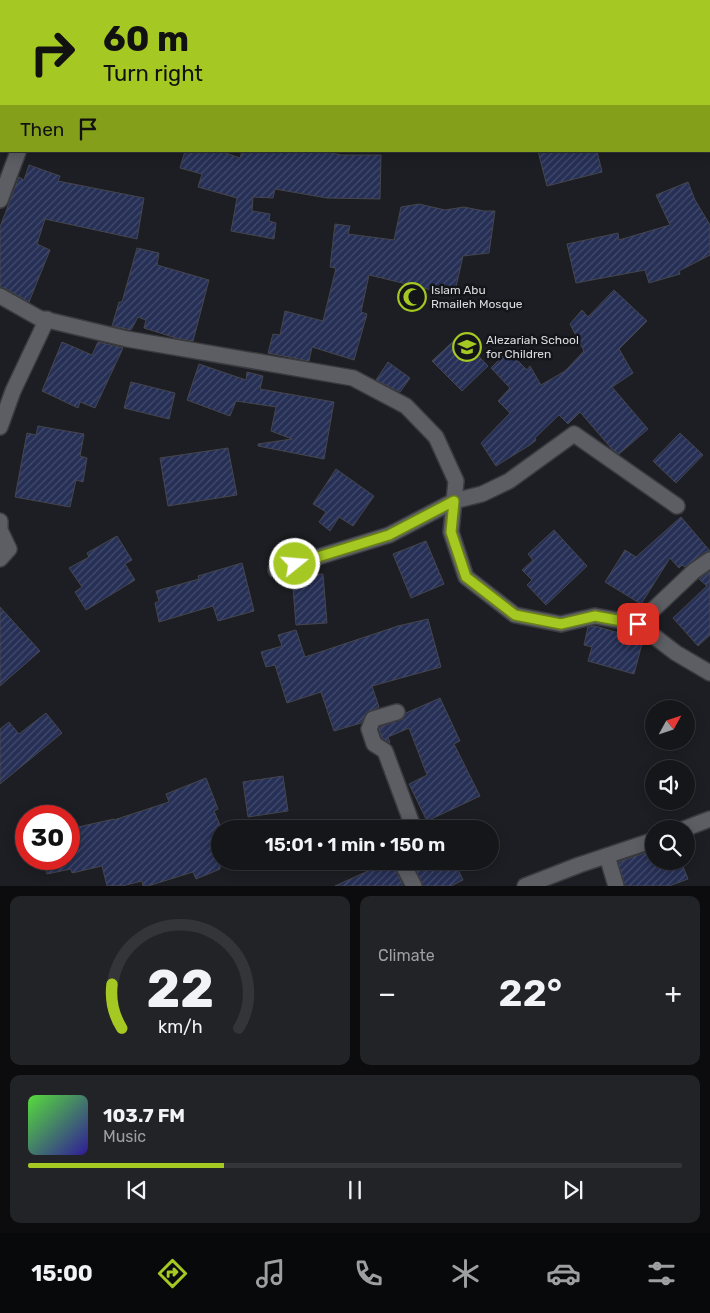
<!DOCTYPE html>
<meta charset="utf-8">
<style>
body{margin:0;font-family:Rubik,sans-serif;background:#222327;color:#f1f3f6;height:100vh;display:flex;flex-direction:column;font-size:19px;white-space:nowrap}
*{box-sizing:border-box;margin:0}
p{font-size:16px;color:#9d9fa2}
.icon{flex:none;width:28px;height:28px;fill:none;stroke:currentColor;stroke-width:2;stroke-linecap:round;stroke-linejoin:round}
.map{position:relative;height:886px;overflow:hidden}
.side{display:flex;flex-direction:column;gap:10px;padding:10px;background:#0c0c0e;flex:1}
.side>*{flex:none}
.top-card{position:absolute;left:0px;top:0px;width:710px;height:152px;box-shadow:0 2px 12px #0003,0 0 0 1px #343539;background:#a5c822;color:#111;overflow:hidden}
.needle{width:32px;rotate:50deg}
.buttons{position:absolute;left:645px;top:700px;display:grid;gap:10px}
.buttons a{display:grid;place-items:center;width:50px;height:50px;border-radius:50%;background:#15161a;box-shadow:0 2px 12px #0003,0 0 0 1px #343539;font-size:25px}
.speed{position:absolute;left:15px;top:805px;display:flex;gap:10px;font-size:25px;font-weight:700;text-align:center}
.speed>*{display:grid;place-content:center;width:65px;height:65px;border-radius:50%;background:#15161a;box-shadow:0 2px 12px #0003,0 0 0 1px #343539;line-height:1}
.speed .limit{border:8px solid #d22;background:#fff;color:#111}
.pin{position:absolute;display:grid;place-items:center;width:42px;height:42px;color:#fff;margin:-21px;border-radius:10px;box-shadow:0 2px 8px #0006}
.me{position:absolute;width:55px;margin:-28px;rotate:73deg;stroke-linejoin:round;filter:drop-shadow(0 0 4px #0008)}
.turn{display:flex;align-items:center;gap:18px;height:105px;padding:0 20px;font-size:22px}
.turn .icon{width:65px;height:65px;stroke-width:2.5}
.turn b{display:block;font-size:35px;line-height:42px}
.then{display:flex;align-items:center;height:48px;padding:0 20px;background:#0003;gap:10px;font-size:19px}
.big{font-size:38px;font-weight:600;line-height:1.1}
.side .tile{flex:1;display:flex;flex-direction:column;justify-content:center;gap:8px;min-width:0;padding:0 18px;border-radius:10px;background:#222327}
.side .dial{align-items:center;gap:0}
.dial svg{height:130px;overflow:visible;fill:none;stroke:#343539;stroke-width:7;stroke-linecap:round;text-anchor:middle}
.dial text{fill:#f1f3f6;stroke:none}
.song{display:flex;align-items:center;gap:15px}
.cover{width:60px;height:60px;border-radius:8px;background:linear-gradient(135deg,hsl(110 70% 55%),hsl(250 70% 35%))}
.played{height:5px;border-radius:2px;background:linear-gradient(90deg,#a5c822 30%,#343539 30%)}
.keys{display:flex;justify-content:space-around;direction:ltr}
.heat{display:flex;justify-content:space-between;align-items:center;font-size:28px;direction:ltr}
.side .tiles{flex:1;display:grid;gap:10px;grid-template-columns:1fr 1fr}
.tile:last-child{grid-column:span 2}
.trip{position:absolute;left:211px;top:820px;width:288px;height:50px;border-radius:25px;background:#15161a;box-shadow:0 2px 12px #0003,0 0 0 1px #343539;font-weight:600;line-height:50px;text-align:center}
.menu{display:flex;height:80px;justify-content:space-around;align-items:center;background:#08090a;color:#9d9fa2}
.menu .icon{width:35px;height:35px}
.menu .current{color:#a5c822}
.menu b{font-size:22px;color:#f1f3f6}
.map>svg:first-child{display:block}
.building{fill:url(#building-hatch);stroke:#45464c}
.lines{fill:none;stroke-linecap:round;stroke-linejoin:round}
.street-casing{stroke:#3a3b3f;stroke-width:18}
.street{stroke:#5c5e64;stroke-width:15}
.route-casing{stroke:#6b8216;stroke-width:12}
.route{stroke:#a5c822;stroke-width:9}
.labels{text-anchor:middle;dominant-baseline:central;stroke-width:5;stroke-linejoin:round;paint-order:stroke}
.poi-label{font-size:12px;fill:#dadbdf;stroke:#131519;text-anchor:start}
</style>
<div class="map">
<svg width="710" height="886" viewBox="0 0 710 886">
<defs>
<pattern id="building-hatch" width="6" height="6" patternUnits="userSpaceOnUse" patternTransform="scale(1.25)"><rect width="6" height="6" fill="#262f55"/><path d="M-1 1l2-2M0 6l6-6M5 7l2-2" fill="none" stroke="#454d6d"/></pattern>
</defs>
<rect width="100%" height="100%" fill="#1c1e23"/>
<g class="building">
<path d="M 185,151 L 220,151 L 240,158 L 242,151 L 322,151 L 341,155 L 381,155 L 380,199 L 327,198 L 275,189 L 273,198 L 253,197 L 252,211 L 270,214 L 269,221 L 276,223 L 274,239 L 231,231 L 237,198 L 198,187 L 202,174 L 180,168 Z"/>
<path d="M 538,151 L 597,151 L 602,172 L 547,186 Z"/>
<path d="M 29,165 L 60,176 L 58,181 L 144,198 L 137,239 L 45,219 L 37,244 L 50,250 L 29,302 L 5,288 L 0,287 L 0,227 L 19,177 L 24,180 Z"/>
<path d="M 688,182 L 695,200 L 710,225 L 710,255 L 679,271 L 680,274 L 649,283 L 645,270 L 576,283 L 567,244 L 618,233 L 619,240 L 670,225 L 656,195 Z"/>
<path d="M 419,204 L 445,210 L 464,207 L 484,211 L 495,211 L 489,253 L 463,256 L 455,291 L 444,289 L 432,290 L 369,275 L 361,312 L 367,314 L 354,360 L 312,347 L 309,361 L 268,353 L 273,334 L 280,335 L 285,311 L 323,321 L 336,268 L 330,267 L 335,224 L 350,226 L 348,234 L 394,240 L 401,207 Z"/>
<path d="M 137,248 L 159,253 L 157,265 L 209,280 L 193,341 L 176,338 L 144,328 L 146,320 L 138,317 L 131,330 L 112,326 L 119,302 L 122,302 Z"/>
<path d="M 614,290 L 647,321 L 619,349 L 633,373 L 612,387 L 648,429 L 619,454 L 611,448 L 580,412 L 568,424 L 559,415 L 535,438 L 536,440 L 530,445 L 496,466 L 481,443 L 510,413 L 498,401 L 510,388 L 491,368 L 508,351 L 527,370 L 530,366 L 541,385 L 565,371 L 584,351 L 570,324 L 582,310 L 588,317 Z"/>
<path d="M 459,336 L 488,366 L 462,391 L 432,361 Z"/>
<path d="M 62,342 L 92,355 L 98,342 L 123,348 L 95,408 L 80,402 L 78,408 L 42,391 Z"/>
<path d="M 388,362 L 410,378 L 400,392 L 376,380 Z"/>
<path d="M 199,364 L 246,380 L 247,372 L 263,376 L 260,389 L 334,402 L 324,459 L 258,446 L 258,444 L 292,439 L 271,431 L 276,407 L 236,401 L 230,416 L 187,400 Z"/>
<path d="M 131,382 L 175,393 L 169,419 L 124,408 Z"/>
<path d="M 38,426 L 84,434 L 80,456 L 87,458 L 83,482 L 76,480 L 70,507 L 15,497 L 27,433 L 36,435 Z"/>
<path d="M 680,433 L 703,455 L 676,483 L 653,461 Z"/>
<path d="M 228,448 L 237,495 L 168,506 L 160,458 Z"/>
<path d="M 336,469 L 374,496 L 353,526 L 339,517 L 330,531 L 319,522 L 326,512 L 313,504 Z"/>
<path d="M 681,517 L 710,551 L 705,552 L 685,567 L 682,565 L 679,568 L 670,558 L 641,604 L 605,582 L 625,550 L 636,557 Z"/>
<path d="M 554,530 L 587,566 L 546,605 L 527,585 L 532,580 L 522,570 L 533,560 L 528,554 Z"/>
<path d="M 117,536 L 132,560 L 125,564 L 135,580 L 86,610 L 75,592 L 82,587 L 69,568 L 89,557 L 87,553 Z"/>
<path d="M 426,541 L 444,584 L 411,598 L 393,554 Z"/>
<path d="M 242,563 L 254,611 L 218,621 L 213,606 L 159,622 L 155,603 L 159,601 L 156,591 L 199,579 L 198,576 Z"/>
<path d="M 710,571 L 710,635 L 698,646 L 673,618 L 707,586 L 699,579 Z"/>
<path d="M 323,574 L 327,623 L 296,625 L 292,576 Z"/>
<path d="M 0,607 L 40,651 L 0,686 Z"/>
<path d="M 428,619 L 441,667 L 372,686 L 379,707 L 367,712 L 361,723 L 334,731 L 321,692 L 287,703 L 275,665 L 266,667 L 261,652 L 282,646 L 278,635 L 296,630 L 305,657 L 398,626 Z"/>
<path d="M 595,626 L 643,640 L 634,674 L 588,661 L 592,647 L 584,645 L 588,627 Z"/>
<path d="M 440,698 L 460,741 L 454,744 L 480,796 L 427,821 L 409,784 L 427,775 L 409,728 L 388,737 L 390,743 L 382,738 L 379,729 L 380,727 L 403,719 L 406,713 Z"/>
<path d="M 46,713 L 62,733 L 0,784 L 0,729 L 9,722 L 19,734 Z"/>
<path d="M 283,776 L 288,811 L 248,817 L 243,782 Z"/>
<path d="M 206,778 L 218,809 L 214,811 L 220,825 L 220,869 L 196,879 L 193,872 L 148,886 L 143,886 L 142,881 L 122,886 L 107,886 L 102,866 L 72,873 L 71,869 L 47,874 L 43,859 L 69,859 L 69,829 L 114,819 L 114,820 L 169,802 L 166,794 Z"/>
<path d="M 654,850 L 654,861 L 681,861 L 688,879 L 669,886 L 625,886 L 618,862 Z"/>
<path d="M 390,861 L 392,861 L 403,886 L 335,886 Z"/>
<path d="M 412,861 L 454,861 L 463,880 L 451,886 L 423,886 Z"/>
</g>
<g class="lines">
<defs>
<g id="street">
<path d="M 709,91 L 710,90"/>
<path d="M 0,200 L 18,152"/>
<path d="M 0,296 L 39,318 L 127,339 L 353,378 L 406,406 L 436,437 L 456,481 L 451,532 L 466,577 L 515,615 L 561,624 L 595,616 L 638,624 L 676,653 L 710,673"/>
<path d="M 0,427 L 13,391 L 47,319"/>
<path d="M 0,521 L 0,530 L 9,549 L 0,559"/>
<path d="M 276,570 L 389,535 L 454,501 L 482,494 L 509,481 L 574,434 L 677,506"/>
<path d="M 638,624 L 694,571 L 710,560"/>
<path d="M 397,712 L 373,719 L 369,729 L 374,744 L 385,751 L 414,829"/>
<path d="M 684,829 L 710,819"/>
<path d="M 607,856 L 616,886"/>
<path d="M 401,861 L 414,886"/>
<path d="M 525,886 L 579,865 L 654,840"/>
</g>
</defs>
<use href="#street" class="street-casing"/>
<use href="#street" class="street"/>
</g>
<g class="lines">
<defs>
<path id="route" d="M 295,564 L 389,535 L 454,501 L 451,532 L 466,577 L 515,615 L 561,624 L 595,616 L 638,624"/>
</defs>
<use href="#route" class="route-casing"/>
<use href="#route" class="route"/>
</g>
<defs>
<symbol id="mosque-ring" viewBox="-11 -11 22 22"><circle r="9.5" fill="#131519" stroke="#a5c822" stroke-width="1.5"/><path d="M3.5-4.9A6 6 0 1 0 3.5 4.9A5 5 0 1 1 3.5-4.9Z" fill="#a5c822"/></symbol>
<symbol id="school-ring" viewBox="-11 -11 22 22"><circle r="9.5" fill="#131519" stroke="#a5c822" stroke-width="1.5"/><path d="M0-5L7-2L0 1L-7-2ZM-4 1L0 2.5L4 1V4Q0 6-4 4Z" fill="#a5c822"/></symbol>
</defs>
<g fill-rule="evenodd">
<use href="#mosque-ring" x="396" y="281" width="32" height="32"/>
<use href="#school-ring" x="451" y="331" width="32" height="32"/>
</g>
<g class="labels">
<g class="poi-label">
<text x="431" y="290">Islam Abu<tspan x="431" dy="14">Rmaileh Mosque</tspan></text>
<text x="486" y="340">Alezariah School<tspan x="486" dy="14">for Children</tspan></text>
</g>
</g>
</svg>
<div class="buttons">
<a><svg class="needle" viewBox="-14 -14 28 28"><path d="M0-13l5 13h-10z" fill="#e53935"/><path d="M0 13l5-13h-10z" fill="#9d9fa2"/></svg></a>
<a><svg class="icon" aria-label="sound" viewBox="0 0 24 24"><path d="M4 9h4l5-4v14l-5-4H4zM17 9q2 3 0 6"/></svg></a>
<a><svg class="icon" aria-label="search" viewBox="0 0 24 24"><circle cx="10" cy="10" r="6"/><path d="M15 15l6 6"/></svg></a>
</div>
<div class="speed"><div class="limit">30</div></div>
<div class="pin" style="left:638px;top:624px;background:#d93025"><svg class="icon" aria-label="arrive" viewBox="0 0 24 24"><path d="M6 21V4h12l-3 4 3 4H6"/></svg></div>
<svg class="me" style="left:295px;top:564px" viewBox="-20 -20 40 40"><circle r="17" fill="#a5c822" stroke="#fff" stroke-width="3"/><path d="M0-11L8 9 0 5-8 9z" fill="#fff"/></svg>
<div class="trip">15:01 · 1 min · 150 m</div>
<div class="top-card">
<div class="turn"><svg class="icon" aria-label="right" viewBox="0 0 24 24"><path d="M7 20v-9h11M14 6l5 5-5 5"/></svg><div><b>60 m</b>Turn right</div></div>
<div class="then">Then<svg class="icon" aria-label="arrive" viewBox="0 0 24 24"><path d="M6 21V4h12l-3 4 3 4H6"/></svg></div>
</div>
</div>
<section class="side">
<div class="tiles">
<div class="tile dial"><svg viewBox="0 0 100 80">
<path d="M14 69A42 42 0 1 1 86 69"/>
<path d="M14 69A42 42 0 0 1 8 42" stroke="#a5c822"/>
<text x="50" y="56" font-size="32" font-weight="700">22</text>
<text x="50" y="72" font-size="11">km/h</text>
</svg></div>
<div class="tile"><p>Climate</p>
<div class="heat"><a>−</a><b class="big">22°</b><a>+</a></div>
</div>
<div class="tile">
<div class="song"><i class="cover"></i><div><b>103.7 FM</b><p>Music</p></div></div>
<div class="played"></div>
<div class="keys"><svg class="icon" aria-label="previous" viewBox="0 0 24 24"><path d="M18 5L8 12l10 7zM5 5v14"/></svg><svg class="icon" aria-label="pause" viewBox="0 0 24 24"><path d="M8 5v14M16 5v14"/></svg><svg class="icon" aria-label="next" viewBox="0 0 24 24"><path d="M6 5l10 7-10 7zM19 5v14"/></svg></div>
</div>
</div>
</section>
<nav class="menu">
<b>15:00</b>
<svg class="icon current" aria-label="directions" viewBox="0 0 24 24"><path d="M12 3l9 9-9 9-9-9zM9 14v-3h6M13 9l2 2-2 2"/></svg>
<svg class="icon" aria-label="music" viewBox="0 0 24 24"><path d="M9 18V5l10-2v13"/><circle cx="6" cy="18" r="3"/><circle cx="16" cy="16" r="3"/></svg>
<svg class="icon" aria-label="phone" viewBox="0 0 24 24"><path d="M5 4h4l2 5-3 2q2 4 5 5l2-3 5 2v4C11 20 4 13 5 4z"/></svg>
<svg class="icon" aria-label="climate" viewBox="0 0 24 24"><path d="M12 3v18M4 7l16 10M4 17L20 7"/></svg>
<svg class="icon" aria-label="car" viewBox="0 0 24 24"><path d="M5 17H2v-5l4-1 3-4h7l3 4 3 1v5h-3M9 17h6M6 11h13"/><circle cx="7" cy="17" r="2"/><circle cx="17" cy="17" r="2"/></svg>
<svg class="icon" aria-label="filters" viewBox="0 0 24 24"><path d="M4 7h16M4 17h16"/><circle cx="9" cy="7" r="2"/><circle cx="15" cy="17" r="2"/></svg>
</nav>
